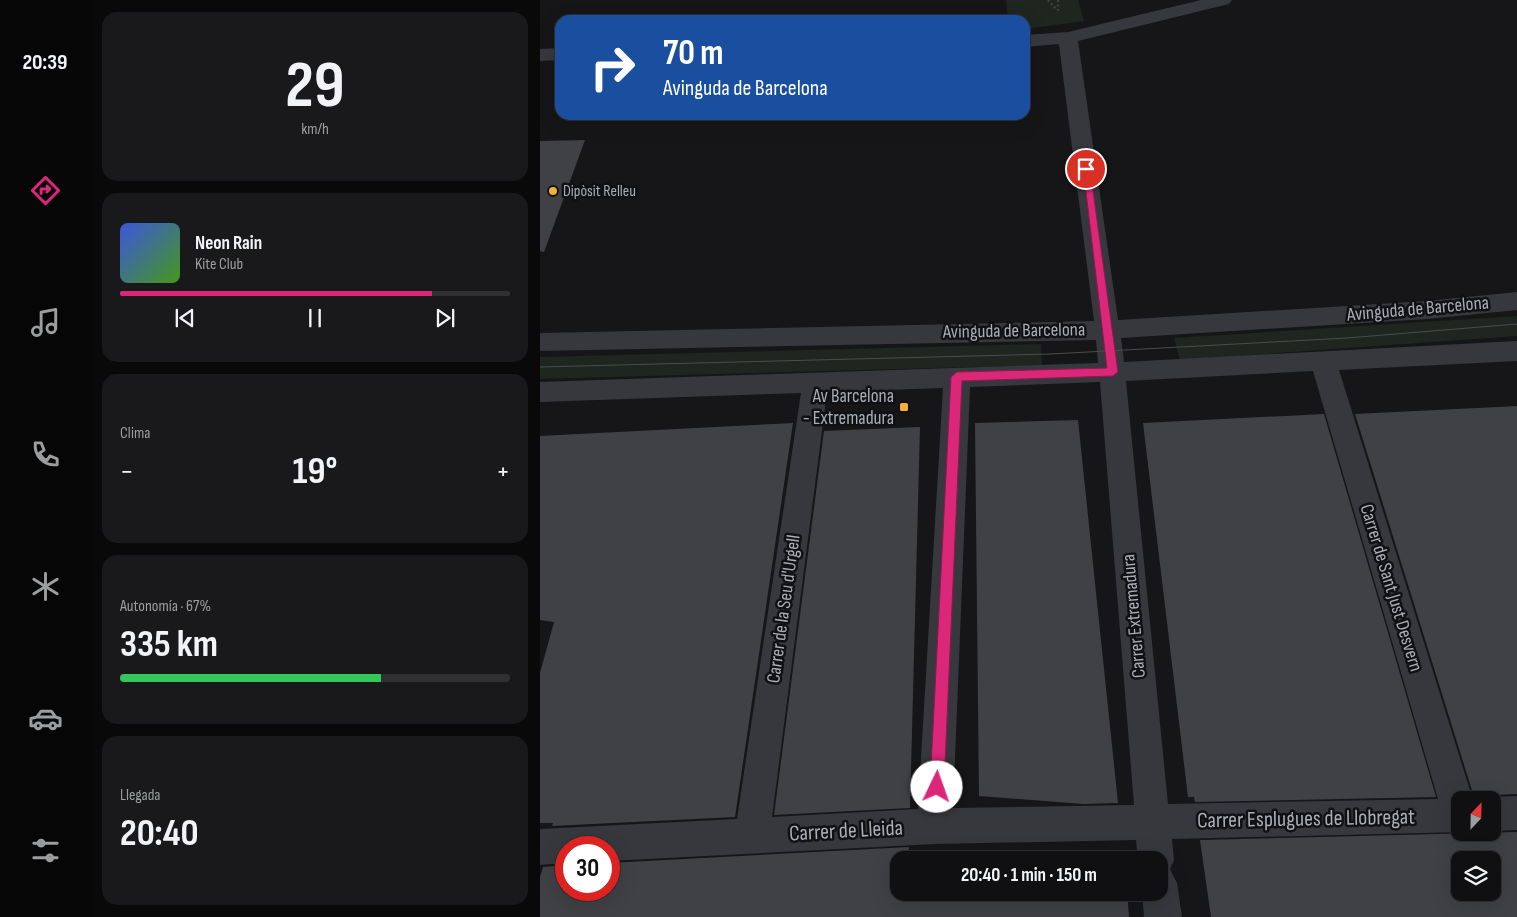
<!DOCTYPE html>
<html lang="es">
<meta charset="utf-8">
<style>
body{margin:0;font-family:"Sofia Sans Condensed",sans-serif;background:#19191b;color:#f1f3f6;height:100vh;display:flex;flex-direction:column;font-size:19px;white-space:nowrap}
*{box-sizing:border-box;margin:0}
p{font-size:16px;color:#9c9d9f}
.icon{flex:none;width:28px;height:28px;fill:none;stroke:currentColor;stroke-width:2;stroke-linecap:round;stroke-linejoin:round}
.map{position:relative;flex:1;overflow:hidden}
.details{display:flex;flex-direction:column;gap:12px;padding:12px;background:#09090a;width:450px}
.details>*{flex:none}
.top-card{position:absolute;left:15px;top:15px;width:475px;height:105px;border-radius:15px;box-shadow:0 5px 20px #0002,0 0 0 1px #303032;background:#1a4fa0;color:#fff;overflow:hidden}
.needle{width:32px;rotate:22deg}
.tools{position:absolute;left:911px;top:791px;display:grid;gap:10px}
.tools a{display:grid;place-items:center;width:50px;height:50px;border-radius:10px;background:#101012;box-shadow:0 5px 20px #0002,0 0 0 1px #303032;font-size:25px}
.speed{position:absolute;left:15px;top:836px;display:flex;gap:10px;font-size:25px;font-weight:700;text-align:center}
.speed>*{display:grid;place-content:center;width:65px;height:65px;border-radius:50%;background:#101012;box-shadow:0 5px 20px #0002,0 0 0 1px #303032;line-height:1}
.speed .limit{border:8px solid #d22;background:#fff;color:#111}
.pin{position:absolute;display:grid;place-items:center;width:42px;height:42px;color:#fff;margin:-21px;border:2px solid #fff;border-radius:50%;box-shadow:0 1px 5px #0007}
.me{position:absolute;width:55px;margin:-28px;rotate:3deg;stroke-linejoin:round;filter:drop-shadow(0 0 4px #0008)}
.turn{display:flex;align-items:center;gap:18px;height:105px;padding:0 25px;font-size:22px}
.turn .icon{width:65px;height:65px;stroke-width:2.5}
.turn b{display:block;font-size:35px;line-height:42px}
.big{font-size:38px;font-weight:700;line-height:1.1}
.details .widget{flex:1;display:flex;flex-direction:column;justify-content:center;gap:8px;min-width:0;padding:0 18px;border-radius:15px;background:#19191b}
.details .dial{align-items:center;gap:0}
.dial b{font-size:65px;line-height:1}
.song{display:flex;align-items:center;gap:15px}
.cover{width:60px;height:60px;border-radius:8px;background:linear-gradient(135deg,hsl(230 70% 55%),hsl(100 70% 35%))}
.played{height:5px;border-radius:2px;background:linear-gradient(90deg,#db2777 80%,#303032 80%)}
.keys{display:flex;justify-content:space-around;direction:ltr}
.heat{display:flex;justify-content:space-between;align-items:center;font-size:28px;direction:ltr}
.charge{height:8px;border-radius:4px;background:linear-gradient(90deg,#34c759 67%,#303032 0)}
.trip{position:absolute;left:350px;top:851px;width:278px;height:50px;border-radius:15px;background:#101012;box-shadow:0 5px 20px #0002,0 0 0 1px #303032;font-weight:700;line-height:50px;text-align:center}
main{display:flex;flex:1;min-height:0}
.tab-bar{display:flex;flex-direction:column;width:90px;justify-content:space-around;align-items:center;background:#060607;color:#9c9d9f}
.tab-bar .icon{width:35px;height:35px}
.tab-bar .selected{color:#db2777}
.tab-bar b{font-size:22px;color:#f1f3f6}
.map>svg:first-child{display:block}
.green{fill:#1e261f}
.building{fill:#404145;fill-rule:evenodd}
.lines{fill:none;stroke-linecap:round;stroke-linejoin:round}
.path{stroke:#3d3f44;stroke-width:2.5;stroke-dasharray:2 2.5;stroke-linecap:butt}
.street{fill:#37383d;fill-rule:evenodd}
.tram{stroke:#4a4c52;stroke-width:1}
.route{fill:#db2777;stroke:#8e194d}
.poi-dot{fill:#f2b134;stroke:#111113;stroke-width:2}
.labels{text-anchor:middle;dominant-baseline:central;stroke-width:5;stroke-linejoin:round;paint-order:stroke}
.far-poi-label{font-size:16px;fill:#a8adb8;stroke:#111113;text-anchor:start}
.street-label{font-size:19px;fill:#a8adb8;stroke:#111113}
.poi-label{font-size:19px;fill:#a8adb8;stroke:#111113;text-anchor:end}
.near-street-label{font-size:22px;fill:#a8adb8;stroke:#111113}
</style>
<main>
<nav class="tab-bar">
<b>20:39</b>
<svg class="icon selected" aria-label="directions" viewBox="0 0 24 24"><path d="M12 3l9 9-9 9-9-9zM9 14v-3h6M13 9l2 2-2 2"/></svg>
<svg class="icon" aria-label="music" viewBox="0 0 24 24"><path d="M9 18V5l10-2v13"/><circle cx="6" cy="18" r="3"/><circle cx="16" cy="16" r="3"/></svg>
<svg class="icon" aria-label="phone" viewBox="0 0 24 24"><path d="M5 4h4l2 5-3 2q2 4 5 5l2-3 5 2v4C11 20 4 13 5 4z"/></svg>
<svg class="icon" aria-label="climate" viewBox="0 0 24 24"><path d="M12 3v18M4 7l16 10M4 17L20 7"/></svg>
<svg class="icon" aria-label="car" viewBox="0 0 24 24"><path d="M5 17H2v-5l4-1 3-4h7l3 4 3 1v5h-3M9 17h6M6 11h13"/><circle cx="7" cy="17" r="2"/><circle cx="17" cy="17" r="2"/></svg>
<svg class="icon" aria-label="filters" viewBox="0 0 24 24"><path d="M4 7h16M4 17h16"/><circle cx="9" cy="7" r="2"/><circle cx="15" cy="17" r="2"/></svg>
</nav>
<section class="details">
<div class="widget dial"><b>29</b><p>km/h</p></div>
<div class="widget">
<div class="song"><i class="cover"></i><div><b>Neon Rain</b><p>Kite Club</p></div></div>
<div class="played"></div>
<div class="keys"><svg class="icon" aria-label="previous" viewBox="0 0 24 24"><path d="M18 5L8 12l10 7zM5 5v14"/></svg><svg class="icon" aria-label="pause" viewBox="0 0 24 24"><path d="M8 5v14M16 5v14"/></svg><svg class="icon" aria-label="next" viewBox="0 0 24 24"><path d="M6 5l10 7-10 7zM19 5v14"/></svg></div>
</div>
<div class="widget"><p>Clima</p>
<div class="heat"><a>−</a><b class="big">19°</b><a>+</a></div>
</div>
<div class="widget"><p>Autonomía · 67%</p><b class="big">335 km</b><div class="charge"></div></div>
<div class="widget"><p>Llegada</p><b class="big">20:40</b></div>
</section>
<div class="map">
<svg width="977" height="917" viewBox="0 0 977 917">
<rect width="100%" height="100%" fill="#161618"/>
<g class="green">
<path d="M 466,0 L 538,0 L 544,21 L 485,29 L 485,20 L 468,20 Z"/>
<path d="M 977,316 L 977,336 L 640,360 L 634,338 Z"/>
<path d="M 501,344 L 502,365 L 0,379 L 0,357 Z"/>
</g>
<g class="building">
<path d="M 45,140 L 4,252 L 0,251 L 0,141 Z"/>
<path d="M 977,406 L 977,794 L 952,795 L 942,800 L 935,800 L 815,414 Z"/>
<path d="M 784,414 L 896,797 L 655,802 L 654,797 L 648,797 L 603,423 Z"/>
<path d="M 538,420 L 578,803 L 543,804 L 439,796 L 435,423 Z"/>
<path d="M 253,423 L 195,817 L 12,826 L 13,823 L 0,823 L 0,673 L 14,622 L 0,620 L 0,436 Z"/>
<path d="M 380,427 L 370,808 L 234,815 L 284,431 Z"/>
<path d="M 977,832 L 977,917 L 671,917 L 660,840 ZM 920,860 L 952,860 L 952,892 L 920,892 Z"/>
<path d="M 369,847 L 368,858 L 583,850 L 584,860 L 359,860 L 359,892 L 587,892 L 589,917 L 0,917 L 0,877 L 3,867 L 26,865 L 26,890 L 69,890 L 69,863 Z"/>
</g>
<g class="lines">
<g class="path">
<path d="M 508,0 L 517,10"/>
<path d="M 518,0 L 518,12"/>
<path d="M 374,20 L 472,17"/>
</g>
<g class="street">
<path d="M 661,0 L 692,0 L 689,4 L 538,41 L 578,320 L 887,301 L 977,292 L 977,310 L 887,319 L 581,338 L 584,362 L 977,341 L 977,361 L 799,370 L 933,800 L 920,800 L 920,832 L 922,832 L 632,839 L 634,860 L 630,869 L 637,883 L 642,917 L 604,917 L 602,892 L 619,892 L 619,860 L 598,860 L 596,840 L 395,844 L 69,861 L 69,848 L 26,848 L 26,863 L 0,865 L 0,829 L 197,819 L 261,393 L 0,402 L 0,382 L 558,363 L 556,340 L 0,351 L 0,333 L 554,321 L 519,44 L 485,47 L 485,35 L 528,32 ZM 773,371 L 898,799 L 628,804 L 586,381 ZM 560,382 L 594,805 L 413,808 L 430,387 ZM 403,388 L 378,809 L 232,817 L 287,392 Z"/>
<path d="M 20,48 L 20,60 L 0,61 L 0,49 Z"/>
<path d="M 977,796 L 977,830 L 952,831 L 952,800 L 944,800 L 952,797 Z"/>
</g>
<path class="tram" d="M 0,367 L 511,354 L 807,338 L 977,324"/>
</g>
<path class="route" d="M 543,167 L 550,169 L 578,372 L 573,376 L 422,381 L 404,787 L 402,792 L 397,794 L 392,792 L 390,787 L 411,377 L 417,372 L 567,368 Z"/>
<g class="poi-dot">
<circle cx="13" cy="191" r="5"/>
<rect x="359" y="402" width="10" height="10" rx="2.5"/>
</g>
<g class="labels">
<g class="far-poi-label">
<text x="23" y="191">Dipòsit Relleu</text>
</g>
<g class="street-label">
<text transform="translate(878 309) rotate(-5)">Avinguda de Barcelona</text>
<text transform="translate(474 331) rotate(-1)">Avinguda de Barcelona</text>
<text transform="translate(851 588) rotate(73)">Carrer de Sant Just Desvern</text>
<text transform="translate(244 609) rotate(-82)">Carrer de la Seu d'Urgell</text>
<text transform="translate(594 616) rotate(-95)">Carrer Extremadura</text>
</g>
<g class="poi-label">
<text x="354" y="396">Av Barcelona<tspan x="354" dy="22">- Extremadura</tspan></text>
</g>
<g class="near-street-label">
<text transform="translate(766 819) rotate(-1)">Carrer Esplugues de Llobregat</text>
<text transform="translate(306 831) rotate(-3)">Carrer de Lleida</text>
</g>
</g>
</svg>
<div class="tools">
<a><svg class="needle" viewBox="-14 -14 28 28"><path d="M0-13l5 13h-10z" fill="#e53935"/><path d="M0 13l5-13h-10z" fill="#9c9d9f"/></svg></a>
<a><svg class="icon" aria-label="layers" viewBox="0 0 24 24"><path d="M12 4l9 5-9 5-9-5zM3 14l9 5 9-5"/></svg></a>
</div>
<div class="speed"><div class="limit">30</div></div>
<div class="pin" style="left:546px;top:169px;background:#d93025"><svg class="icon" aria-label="arrive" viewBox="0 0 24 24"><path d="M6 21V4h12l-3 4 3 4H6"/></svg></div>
<svg class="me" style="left:397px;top:787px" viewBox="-20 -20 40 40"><circle r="19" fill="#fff"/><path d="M0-13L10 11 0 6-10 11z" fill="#db2777"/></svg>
<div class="trip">20:40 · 1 min · 150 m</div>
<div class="top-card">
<div class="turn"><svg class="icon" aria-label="right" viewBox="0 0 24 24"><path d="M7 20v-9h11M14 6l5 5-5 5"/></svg><div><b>70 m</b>Avinguda de Barcelona</div></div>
</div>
</div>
</main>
